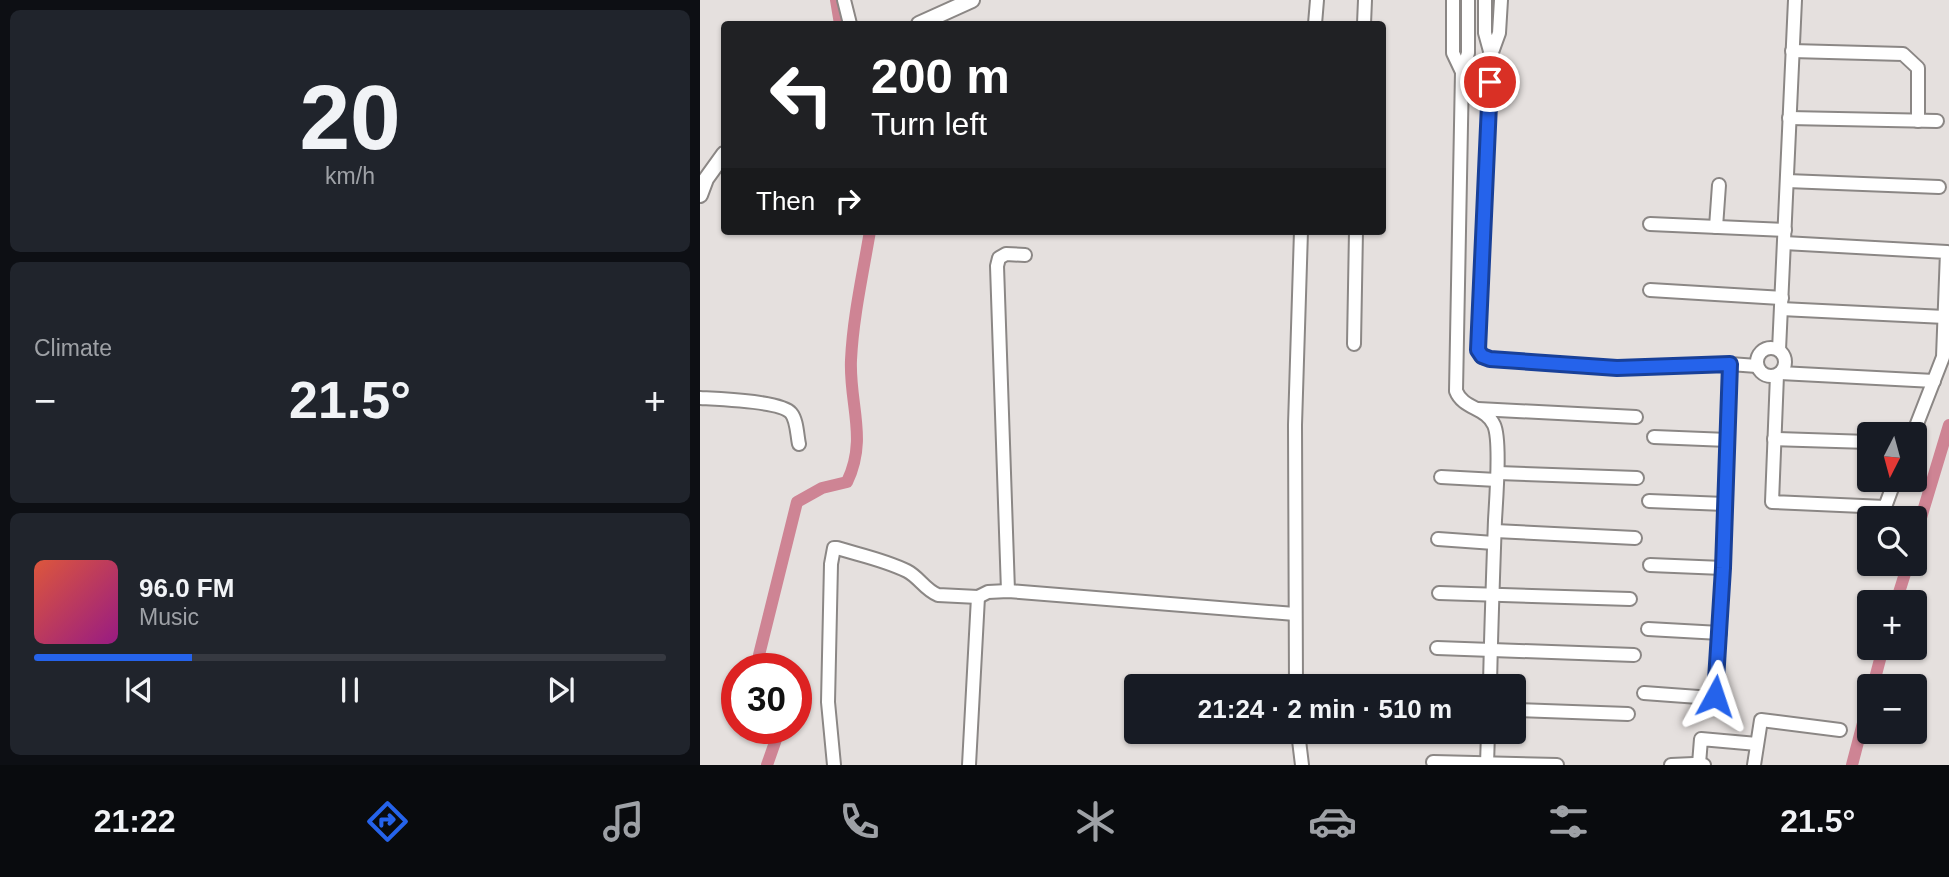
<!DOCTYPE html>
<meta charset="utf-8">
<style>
body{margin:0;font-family:Helvetica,sans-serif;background:#20242c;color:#f1f3f6;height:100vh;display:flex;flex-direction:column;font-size:26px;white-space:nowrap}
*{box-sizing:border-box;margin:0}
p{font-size:23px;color:#9ea1a6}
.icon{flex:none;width:38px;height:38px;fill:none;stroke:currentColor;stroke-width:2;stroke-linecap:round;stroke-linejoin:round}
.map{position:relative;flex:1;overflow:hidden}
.sheet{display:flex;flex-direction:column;gap:10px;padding:10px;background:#0d0f14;width:700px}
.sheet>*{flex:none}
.banner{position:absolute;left:21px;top:21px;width:665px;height:214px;border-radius:7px;box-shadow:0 2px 5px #0004;background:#202124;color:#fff;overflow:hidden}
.needle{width:46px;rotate:186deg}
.fabs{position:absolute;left:1157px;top:422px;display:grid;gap:14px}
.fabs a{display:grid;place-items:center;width:70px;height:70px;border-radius:7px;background:#171b24;box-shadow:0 2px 5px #0004;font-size:35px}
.speed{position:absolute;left:21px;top:653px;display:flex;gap:14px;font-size:35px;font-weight:700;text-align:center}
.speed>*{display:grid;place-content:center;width:91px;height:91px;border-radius:50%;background:#171b24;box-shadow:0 2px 5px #0004;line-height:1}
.speed .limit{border:10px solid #d22;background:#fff;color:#111}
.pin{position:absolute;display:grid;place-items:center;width:60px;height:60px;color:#fff;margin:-30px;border:4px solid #fff;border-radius:50%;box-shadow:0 2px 7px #0007}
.me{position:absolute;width:77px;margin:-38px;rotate:5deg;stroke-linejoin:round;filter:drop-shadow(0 0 5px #0008)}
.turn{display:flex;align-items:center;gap:24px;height:147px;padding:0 35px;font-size:32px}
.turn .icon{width:91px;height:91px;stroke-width:2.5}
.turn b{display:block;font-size:49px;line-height:60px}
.then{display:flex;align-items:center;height:66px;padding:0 35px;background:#0003;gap:14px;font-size:26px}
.big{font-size:52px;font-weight:700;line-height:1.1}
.sheet .card{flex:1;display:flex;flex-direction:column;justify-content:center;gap:10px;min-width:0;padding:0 24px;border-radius:10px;background:#20242c}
.sheet .dial{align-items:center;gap:0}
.dial b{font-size:91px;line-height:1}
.song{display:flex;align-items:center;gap:21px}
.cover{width:84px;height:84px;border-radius:10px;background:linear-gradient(135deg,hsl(10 70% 55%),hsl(310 70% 35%))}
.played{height:7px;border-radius:4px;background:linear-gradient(90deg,#2563eb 25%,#363941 25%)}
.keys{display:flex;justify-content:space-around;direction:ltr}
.heat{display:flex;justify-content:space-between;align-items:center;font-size:38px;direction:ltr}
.trip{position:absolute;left:424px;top:674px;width:402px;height:70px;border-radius:7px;background:#171b24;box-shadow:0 2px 5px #0004;font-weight:700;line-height:70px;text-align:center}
.tab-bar{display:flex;height:112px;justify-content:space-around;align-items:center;background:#090b0e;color:#9ea1a6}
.tab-bar .icon{width:49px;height:49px}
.tab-bar .on{color:#2563eb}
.tab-bar b{font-size:32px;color:#f1f3f6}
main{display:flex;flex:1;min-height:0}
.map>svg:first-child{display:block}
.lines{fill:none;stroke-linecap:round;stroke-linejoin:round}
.canal{stroke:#ce8494;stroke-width:12}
.minor-casing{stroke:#8b8785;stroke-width:16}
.tertiary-casing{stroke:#8b8785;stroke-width:18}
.minor{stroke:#fff;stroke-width:12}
.tertiary{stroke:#fff;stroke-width:14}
.route-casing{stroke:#184099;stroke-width:18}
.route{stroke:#2563eb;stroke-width:12}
</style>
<main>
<section class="sheet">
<div class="card dial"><b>20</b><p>km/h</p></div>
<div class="card"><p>Climate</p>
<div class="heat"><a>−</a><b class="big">21.5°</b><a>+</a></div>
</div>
<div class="card">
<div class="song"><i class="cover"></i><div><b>96.0 FM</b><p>Music</p></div></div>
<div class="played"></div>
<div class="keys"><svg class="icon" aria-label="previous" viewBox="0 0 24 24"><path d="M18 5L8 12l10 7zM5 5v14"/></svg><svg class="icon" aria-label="pause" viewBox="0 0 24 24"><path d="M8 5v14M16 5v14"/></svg><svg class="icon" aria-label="next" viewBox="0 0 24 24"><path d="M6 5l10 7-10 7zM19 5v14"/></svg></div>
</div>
</section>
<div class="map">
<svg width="1249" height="765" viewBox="0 0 1249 765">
<rect width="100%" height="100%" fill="#e5e0de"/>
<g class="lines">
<g class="canal">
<path d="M 136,0 L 140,24"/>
<path d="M 1214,541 L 1249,425"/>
<path d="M 1196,602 L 1208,564"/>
<path d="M 62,668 L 59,655 L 97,502 L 122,488 L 147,482 C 168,439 149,404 151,360 C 153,317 163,273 170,231"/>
<path d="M 1173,686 L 1183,648"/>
<path d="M 67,765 L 80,728"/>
<path d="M 1152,765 L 1169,700"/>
</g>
<defs>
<g id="minor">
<path d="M 144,0 L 150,24"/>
<path d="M 753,0 L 753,53 L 762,72 L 768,53 L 768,0"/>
<path d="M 785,0 L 785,33 L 791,55 L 799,33 L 801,0"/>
<path d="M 615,24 L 617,0"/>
<path d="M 664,24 L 665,0"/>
<path d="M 1092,51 L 1203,54 L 1218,68 L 1218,121"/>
<path d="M 791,55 L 778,350 L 782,357 L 790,359 L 917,368 L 1030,364 L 1057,366"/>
<path d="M 762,72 L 756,391 C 763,409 786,407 794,425 C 801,440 796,501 795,520 C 793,576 791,631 790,686"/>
<path d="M 1089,118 L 1237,121"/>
<path d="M 1087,181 L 1239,187"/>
<path d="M 950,224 L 1085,230"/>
<path d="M 1016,227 L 1019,185"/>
<path d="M 1084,243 L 1247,252 L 1243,357 L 1213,434"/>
<path d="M 950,290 L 1082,298"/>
<path d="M 1081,309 L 1245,317"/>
<path d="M 654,344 L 656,231"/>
<circle cx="1071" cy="362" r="14"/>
<path d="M 1079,350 L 1095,0"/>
<path d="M 1080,373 L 1234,381"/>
<path d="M 1077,375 L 1072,502 L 1185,507 L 1195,480"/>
<path d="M 0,398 C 17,399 81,401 91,413 C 97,420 97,435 99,444"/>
<path d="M 778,409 L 936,417"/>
<path d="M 954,437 L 1028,440"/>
<path d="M 1074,439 L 1169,442"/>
<path d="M 798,473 L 937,478"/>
<path d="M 741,477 L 797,480"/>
<path d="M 949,501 L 1025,504"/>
<path d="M 795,531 L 935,538"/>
<path d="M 738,539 L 794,543"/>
<path d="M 950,565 L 1023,568"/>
<path d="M 308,591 L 297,266 L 299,258 L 306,254 L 325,255"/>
<path d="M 739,593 L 930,599"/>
<path d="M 948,629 L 1020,633"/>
<path d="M 737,648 L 934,655"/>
<path d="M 596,686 L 595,425 L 601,231"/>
<path d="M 944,693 L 1012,698 L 1015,696 L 1023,568 L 1030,364"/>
<path d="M 814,710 L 928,714"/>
<path d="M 598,732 L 602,765"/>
<path d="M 733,762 L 857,765"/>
<path d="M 999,764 L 1001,739 L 1057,744"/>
<path d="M 134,765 L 128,702 L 131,564 L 134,548 L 137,548 C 160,555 185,560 207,571 C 219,577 225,590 238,595 L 278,597 L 288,592 L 308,591 L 595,614"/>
<path d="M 269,765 L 278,597"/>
<path d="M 787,765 L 788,732"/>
<path d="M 971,765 L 994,764 L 1004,765"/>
<path d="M 1054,765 L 1061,720 L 1140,730"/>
</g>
<g id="tertiary">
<path d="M 219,24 L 272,0"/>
<path d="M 0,195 L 6,179 L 24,154"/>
</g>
</defs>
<use href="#minor" class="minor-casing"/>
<use href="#tertiary" class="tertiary-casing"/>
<use href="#minor" class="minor"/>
<use href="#tertiary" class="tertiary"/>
</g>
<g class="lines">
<defs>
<path id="route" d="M 790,82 L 778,350 L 782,356 L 790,359 L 917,368 L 1030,364 L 1023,568 L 1015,696"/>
</defs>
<use href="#route" class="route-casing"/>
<use href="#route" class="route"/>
</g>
</svg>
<div class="fabs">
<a><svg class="needle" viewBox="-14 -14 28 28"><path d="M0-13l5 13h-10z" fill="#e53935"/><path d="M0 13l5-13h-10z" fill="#9ea1a6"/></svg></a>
<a><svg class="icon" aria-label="search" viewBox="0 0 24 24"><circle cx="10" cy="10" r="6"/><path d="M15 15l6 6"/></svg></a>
<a>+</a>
<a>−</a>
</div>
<div class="speed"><div class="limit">30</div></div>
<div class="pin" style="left:790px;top:82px;background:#d93025"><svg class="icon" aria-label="arrive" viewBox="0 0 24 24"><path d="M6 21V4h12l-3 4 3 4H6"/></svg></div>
<svg class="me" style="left:1015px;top:696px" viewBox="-20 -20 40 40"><path d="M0-17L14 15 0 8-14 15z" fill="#2563eb" stroke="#fff" stroke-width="4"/></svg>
<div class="trip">21:24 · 2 min · 510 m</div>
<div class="banner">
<div class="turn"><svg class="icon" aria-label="left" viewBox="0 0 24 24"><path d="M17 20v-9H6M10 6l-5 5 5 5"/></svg><div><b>200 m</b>Turn left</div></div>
<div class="then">Then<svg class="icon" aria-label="right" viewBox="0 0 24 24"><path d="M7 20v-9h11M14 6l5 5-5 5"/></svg></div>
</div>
</div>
</main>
<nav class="tab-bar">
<b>21:22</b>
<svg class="icon on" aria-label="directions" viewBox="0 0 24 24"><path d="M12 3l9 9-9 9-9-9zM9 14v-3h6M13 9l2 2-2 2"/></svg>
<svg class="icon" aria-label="music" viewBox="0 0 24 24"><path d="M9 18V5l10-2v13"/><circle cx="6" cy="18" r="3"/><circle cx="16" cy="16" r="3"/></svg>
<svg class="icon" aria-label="phone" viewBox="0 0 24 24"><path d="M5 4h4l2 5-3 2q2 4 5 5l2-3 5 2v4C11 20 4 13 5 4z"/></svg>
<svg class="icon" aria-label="climate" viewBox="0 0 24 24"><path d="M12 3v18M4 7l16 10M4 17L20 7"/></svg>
<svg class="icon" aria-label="car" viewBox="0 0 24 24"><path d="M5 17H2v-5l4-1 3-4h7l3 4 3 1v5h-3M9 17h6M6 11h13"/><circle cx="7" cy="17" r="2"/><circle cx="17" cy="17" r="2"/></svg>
<svg class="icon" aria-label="filters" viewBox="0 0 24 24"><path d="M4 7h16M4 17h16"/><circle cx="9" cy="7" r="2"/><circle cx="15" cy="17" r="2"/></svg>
<b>21.5°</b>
</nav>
